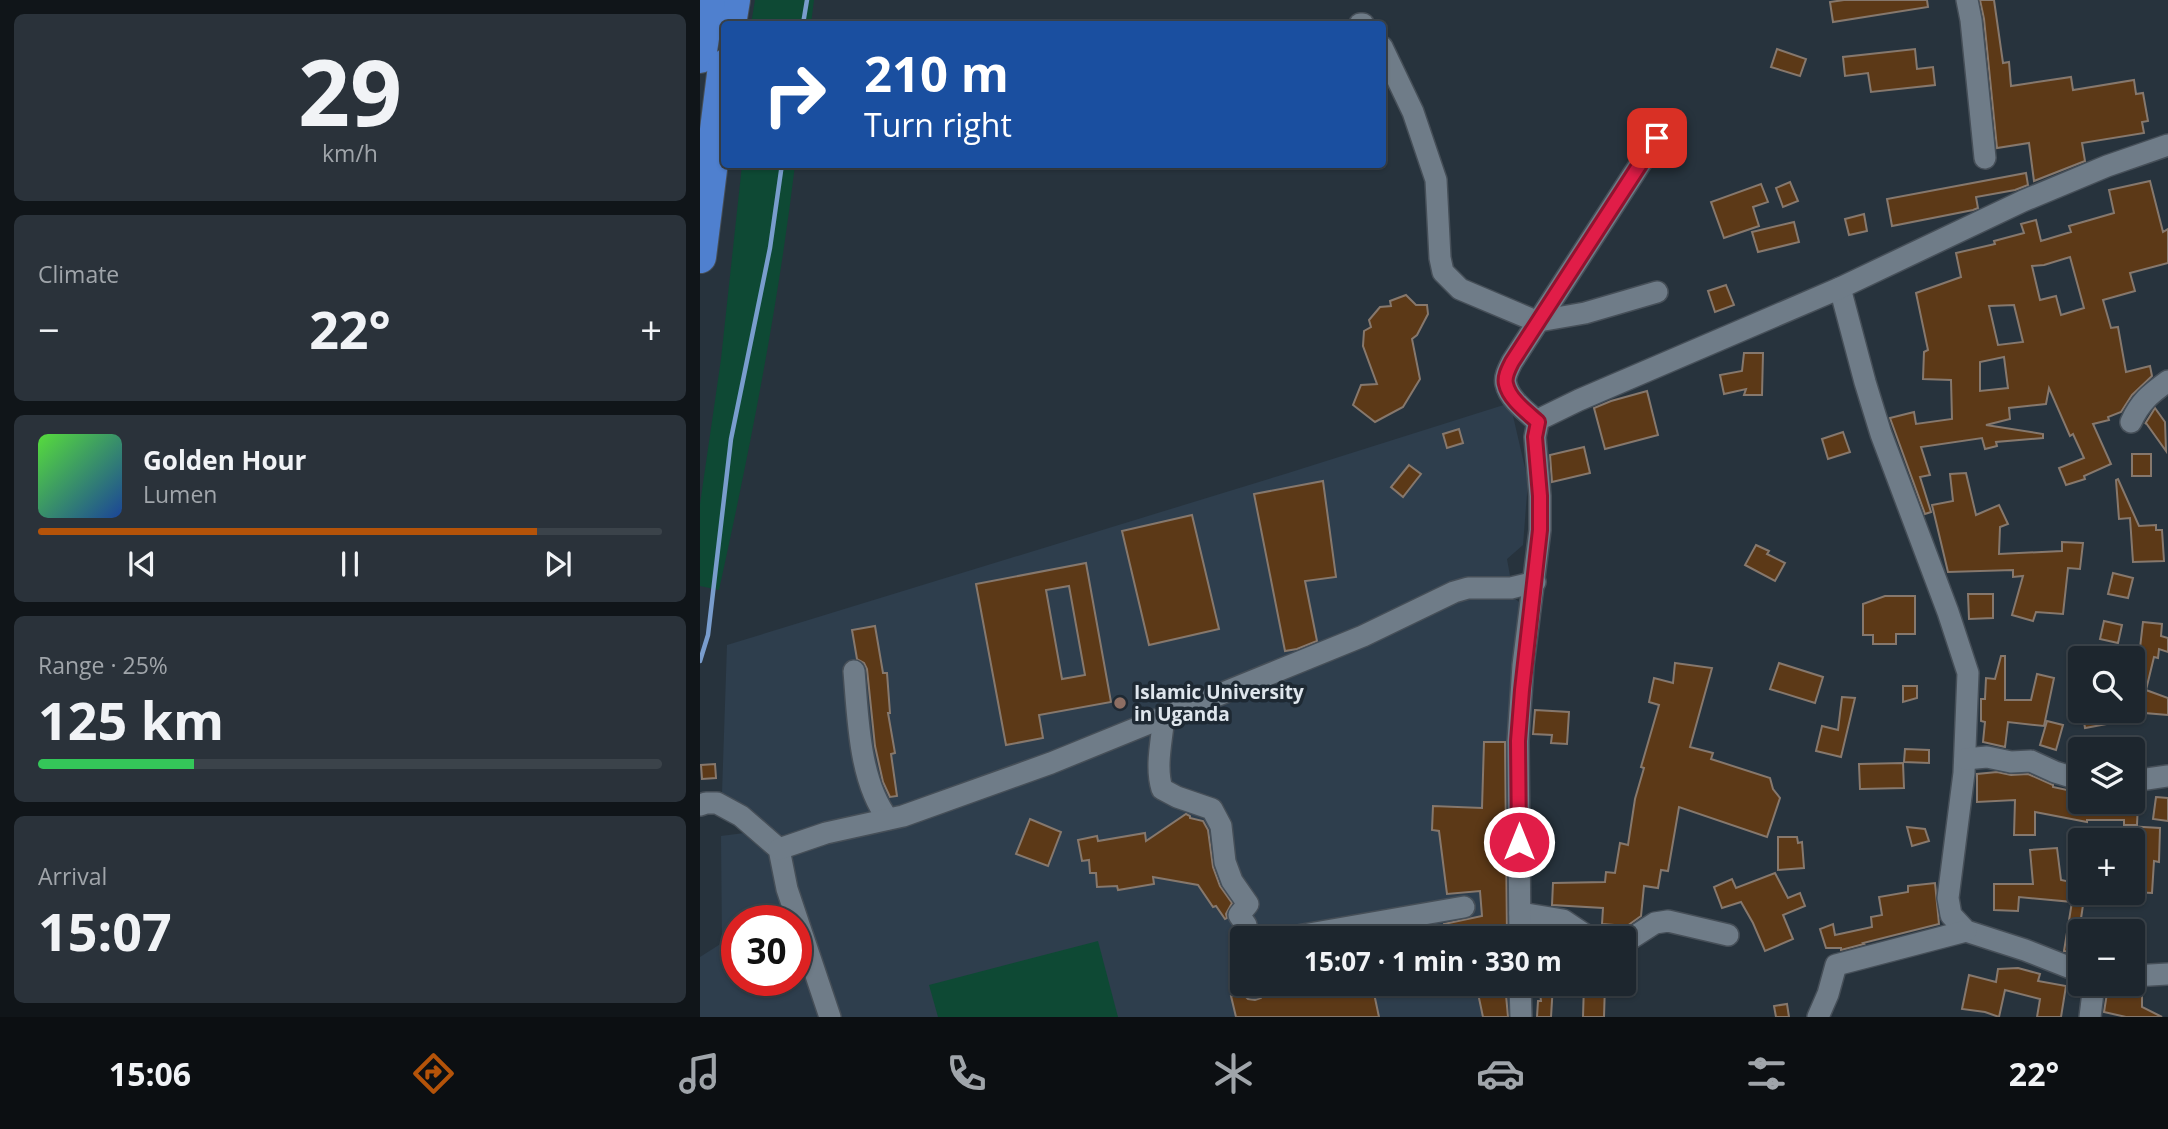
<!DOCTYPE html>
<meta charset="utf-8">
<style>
body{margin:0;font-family:"Open Sans",sans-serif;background:#2a323a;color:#f1f3f6;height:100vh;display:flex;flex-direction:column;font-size:26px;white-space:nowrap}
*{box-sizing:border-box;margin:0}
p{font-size:23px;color:#a0a5aa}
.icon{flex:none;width:38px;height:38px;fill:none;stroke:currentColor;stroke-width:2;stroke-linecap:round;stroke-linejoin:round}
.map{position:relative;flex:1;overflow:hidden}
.sheet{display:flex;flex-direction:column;gap:14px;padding:14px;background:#101519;width:700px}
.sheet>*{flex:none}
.guide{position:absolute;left:21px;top:21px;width:665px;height:147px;border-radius:7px;box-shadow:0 2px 5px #0004,0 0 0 2px #3b434a;background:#1a4fa0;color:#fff;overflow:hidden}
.fabs{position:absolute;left:1368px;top:646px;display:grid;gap:14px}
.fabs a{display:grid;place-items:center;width:77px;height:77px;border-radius:7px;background:#1d262e;box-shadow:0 2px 5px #0004,0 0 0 2px #3b434a;font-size:35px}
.speed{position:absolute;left:21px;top:905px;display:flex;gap:14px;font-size:35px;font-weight:700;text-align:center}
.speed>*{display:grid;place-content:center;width:91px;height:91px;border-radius:50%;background:#1d262e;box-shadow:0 2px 5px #0004,0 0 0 2px #3b434a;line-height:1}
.speed .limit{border:10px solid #d22;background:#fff;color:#111}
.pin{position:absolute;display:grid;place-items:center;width:60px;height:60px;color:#fff;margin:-30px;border-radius:14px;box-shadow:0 4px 10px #0006}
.me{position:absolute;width:77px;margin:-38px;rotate:0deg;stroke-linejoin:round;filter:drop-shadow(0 0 5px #0008)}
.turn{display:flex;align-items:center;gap:24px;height:147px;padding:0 28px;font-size:32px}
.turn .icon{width:91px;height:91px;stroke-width:2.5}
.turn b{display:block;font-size:49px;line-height:60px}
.big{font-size:52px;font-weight:700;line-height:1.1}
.sheet .card{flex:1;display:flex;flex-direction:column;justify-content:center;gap:10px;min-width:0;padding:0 24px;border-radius:10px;background:#2a323a}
.sheet .dial{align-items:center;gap:0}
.dial b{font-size:91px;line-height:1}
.song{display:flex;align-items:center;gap:21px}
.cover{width:84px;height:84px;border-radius:10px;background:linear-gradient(135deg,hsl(110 70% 55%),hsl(220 70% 35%))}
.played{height:7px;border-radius:4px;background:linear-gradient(90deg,#b45309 80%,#3b434a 80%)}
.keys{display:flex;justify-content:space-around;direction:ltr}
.heat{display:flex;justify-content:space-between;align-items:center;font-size:38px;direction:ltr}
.charge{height:10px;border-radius:5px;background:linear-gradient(90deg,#34c759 25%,#3b434a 0)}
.trip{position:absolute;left:530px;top:926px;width:406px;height:70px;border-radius:7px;background:#1d262e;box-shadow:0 2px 5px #0004,0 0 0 2px #3b434a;font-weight:700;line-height:70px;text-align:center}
.dock{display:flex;height:112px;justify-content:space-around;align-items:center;background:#0c0f12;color:#a0a5aa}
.dock .icon{width:49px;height:49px}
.dock .selected{color:#b45309}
.dock b{font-size:32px;color:#f1f3f6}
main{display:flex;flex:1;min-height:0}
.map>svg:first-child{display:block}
.built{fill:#2e3e4d;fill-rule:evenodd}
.green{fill:#0e4934}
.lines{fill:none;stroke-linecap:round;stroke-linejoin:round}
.stream{stroke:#799dcd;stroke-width:4.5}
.building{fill:#5c3917;stroke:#86786d;stroke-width:2;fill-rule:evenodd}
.minor-casing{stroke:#464f58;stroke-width:24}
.highway-casing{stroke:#464f58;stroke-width:34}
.minor{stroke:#6f7c88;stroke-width:21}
.highway{stroke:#4f80cf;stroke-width:32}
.route-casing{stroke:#92132f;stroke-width:18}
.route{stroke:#e11d48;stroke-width:12}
.education-dot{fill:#8d6e63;stroke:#1e2933;stroke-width:2.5}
.labels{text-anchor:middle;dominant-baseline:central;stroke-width:7;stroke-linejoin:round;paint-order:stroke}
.poi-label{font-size:19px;font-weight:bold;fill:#dfe6ed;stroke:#1e2933;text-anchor:start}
</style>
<main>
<section class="sheet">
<div class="card dial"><b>29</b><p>km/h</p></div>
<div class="card"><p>Climate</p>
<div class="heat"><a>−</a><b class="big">22°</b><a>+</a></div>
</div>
<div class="card">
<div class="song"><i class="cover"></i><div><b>Golden Hour</b><p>Lumen</p></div></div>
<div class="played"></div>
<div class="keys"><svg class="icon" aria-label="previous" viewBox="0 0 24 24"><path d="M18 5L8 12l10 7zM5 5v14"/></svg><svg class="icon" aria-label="pause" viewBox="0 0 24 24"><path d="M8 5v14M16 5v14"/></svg><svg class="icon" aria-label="next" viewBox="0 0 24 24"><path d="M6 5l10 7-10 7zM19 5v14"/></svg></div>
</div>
<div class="card"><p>Range · 25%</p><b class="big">125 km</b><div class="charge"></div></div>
<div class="card"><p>Arrival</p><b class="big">15:07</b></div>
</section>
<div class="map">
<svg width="1468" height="1017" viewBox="0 0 1468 1017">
<rect width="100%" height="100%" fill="#27333d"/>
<path class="built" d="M 810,403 L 828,481 L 823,545 L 807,559 L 814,598 L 823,605 L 817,938 L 542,938 L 542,984 L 819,984 L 820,1017 L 0,1017 L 0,957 L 22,943 L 21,836 L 44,833 L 45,806 L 22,793 L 27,645 L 585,474 ZM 37,920 L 96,920 L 96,980 L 37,980 Z"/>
<g class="green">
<path d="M 55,0 L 114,0 L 111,24 L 51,24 Z"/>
<path d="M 42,165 L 95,165 C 78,307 50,449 19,590 L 0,586 L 0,504 L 21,359 Z"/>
<path d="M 398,941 L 418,1017 L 238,1017 L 229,985 Z"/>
</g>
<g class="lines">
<g class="stream">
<path d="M 103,24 L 107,0"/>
<path d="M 0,661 L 8,635 L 31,439 L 70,248 L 82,164"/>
</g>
</g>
<g class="building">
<path d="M 1144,0 L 1227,0 L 1228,7 L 1133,22 L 1130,2 Z"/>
<path d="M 1280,0 L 1294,0 L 1303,63 L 1309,62 L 1311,86 L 1371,77 L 1373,90 L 1434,80 L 1436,94 L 1443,93 L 1448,121 L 1442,122 L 1444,133 L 1382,143 L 1385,161 L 1334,181 L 1329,143 L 1297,148 L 1284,19 Z"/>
<path d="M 1077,49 L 1106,59 L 1100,76 L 1071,67 Z"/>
<path d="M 1215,49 L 1217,69 L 1233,67 L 1235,85 L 1171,92 L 1168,73 L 1145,76 L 1143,57 Z"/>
<path d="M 1326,173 L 1328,185 L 1315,190 L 1276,197 L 1278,208 L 1273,210 L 1192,226 L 1187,199 Z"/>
<path d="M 1450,181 L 1463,232 L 1468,229 L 1468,263 L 1430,273 L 1435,291 L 1403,300 L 1411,328 L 1418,327 L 1426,372 L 1450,366 L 1452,376 L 1432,395 L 1421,412 L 1408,417 L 1409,420 L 1393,424 L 1411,464 L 1384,476 L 1385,479 L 1366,485 L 1359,468 L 1384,458 L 1373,434 L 1370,436 L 1349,388 L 1346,404 L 1309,408 L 1310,419 L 1286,425 L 1343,434 L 1343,438 L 1296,442 L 1297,446 L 1285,449 L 1282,438 L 1221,447 L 1230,475 L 1220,477 L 1231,512 L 1225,514 L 1190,418 L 1214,412 L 1216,424 L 1252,419 L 1251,380 L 1223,379 L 1224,352 L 1228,350 L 1216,293 L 1261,277 L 1256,253 L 1295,244 L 1294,241 L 1324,233 L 1321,224 L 1336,220 L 1341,241 L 1371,232 L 1369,226 L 1414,213 L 1409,190 ZM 1370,257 L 1384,308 L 1361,315 L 1356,296 L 1340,300 L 1332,266 L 1344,265 ZM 1314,305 L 1323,342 L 1298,345 L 1289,306 ZM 1304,357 L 1308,388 L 1280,391 L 1280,362 Z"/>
<path d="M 1090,182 L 1098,201 L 1083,207 L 1076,188 Z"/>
<path d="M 1061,184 L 1068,202 L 1053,207 L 1059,226 L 1024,238 L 1011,202 Z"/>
<path d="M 1164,214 L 1167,231 L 1149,235 L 1145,219 Z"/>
<path d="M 1094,222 L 1099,242 L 1058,252 L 1052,232 Z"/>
<path d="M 1026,285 L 1034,305 L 1015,312 L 1008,291 Z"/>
<path d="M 706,295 L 716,305 L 727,305 L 728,314 L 717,335 L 712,339 L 720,379 L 703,407 L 675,422 L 653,405 L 661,385 L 677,384 L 663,346 L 664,331 L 671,327 L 669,320 L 680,307 L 691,306 L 690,301 Z"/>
<path d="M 1044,353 L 1063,353 L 1062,395 L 1044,395 L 1046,389 L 1024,394 L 1020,375 L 1042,371 Z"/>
<path d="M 947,391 L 958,435 L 905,449 L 894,408 L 911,401 Z"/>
<path d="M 1455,408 L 1465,422 L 1466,451 L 1446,423 L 1445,424 Z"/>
<path d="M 759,429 L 763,443 L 747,448 L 743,434 Z"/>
<path d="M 1143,432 L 1150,452 L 1128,459 L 1122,439 Z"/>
<path d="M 884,447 L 890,473 L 852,482 L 850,455 Z"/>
<rect x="1432" y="454" width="19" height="22"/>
<path d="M 709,465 L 721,474 L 703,497 L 691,487 Z"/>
<path d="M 1266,473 L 1276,515 L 1299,505 L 1308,524 L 1300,527 L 1299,554 L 1362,551 L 1362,542 L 1383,543 L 1380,569 L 1368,568 L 1363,614 L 1336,612 L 1333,621 L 1312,615 L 1323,576 L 1313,577 L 1313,570 L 1248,572 L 1232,505 L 1253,501 L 1250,474 Z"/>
<path d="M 1418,479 L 1439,526 L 1456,525 L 1456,530 L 1462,530 L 1464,561 L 1433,562 L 1430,518 L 1419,519 L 1416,480 Z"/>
<path d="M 623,481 L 636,577 L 605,581 L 617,641 L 597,649 L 585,651 L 554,494 Z"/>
<path d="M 492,515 L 519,629 L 449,645 L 422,531 Z"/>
<path d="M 1056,545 L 1069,551 L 1067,554 L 1085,563 L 1075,581 L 1045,565 Z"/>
<path d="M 386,563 L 411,702 L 339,715 L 343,738 L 306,745 L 276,584 ZM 369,586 L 385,675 L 362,679 L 346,590 Z"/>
<path d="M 1413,573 L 1433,578 L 1428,598 L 1408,594 Z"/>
<path d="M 1268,594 L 1293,594 L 1293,618 L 1269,619 Z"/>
<path d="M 1185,596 L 1215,596 L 1215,634 L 1196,634 L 1196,644 L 1173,644 L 1173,635 L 1163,635 L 1163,604 Z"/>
<path d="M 1404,621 L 1422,625 L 1418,643 L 1400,639 Z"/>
<path d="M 1443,622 L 1462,624 L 1461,636 L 1468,638 L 1468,652 L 1459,649 L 1458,658 L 1454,657 L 1446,690 L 1468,698 L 1468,715 L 1433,712 L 1433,683 L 1435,674 L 1437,674 Z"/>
<path d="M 175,626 L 183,673 L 187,673 L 190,713 L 188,713 L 195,753 L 191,754 L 197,796 L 190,797 L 183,782 L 175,746 L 167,669 L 164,663 L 157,659 L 152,630 Z"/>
<path d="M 1301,656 L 1305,656 L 1305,700 L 1331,700 L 1337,674 L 1354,678 L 1344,726 L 1308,722 L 1305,747 L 1283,742 L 1285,722 L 1281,721 L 1281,699 L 1285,699 L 1286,678 L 1295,679 Z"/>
<path d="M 975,663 L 1012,668 L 990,747 L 1013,753 L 1011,759 L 1070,778 L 1073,789 L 1080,798 L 1067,837 L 979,807 L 968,871 L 961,870 L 958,888 L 944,886 L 941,916 L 927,926 L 902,924 L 903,908 L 852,905 L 853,883 L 905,882 L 906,872 L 915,873 L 920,843 L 928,845 L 935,799 L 944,768 L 941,767 L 959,705 L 949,702 L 954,678 L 973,683 Z"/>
<path d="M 1079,663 L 1123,677 L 1115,703 L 1070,689 Z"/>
<path d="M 1203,686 L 1217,686 L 1217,698 L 1203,702 Z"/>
<path d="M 1142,697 L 1155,698 L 1141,757 L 1116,751 L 1122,726 L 1138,730 Z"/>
<path d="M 835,710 L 869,712 L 867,744 L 851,743 L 852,735 L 833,734 Z"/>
<path d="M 1382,710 L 1405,710 L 1407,724 L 1385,728 Z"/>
<path d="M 1347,721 L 1363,725 L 1356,750 L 1340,745 Z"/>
<path d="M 784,742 L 805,742 L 807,938 L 745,938 L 744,924 L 782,916 L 780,891 L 747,894 L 739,831 L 732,830 L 733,806 L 782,808 Z"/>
<path d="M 1205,749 L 1229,750 L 1229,763 L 1204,762 Z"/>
<path d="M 1203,763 L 1204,788 L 1160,789 L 1159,764 Z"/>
<path d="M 15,764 L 16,778 L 2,779 L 1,765 Z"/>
<path d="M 1297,772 L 1311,775 L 1328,774 L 1353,785 L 1353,787 L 1381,793 L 1381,802 L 1420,802 L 1421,805 L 1438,803 L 1437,825 L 1424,825 L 1424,820 L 1387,820 L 1387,822 L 1335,812 L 1335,835 L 1314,835 L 1315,800 L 1277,802 L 1277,774 Z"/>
<path d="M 1456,797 L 1468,798 L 1468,821 L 1453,819 Z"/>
<path d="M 486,814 L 490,816 L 490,818 L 503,821 L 508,830 L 513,867 L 520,886 L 532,903 L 526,914 L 527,918 L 525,919 L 516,906 L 513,907 L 498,885 L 453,877 L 454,884 L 418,890 L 417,886 L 397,887 L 396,873 L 390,873 L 389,860 L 382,861 L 378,840 L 397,836 L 398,841 L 445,833 L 446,841 Z"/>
<path d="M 330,819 L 361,832 L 348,866 L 316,854 Z"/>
<path d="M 1426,826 L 1460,828 L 1459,862 L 1454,861 L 1452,893 L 1433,892 L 1433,840 L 1425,840 Z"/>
<path d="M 1207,827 L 1225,829 L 1229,841 L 1212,846 Z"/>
<path d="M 1078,837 L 1097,837 L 1098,843 L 1102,842 L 1104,868 L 1078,870 Z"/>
<path d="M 1357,848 L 1361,880 L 1381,884 L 1381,892 L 1385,892 L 1380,925 L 1381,954 L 1364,951 L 1372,902 L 1319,897 L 1318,911 L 1294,910 L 1294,884 L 1333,884 L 1330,850 Z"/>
<path d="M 1075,873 L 1088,898 L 1100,893 L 1105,906 L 1083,915 L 1093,939 L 1065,951 L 1053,923 L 1041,902 L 1022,908 L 1014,887 L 1032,879 L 1036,888 Z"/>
<path d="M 1235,883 L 1239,924 L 1163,943 L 1164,944 L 1141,950 L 1141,948 L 1126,948 L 1120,929 L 1133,924 L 1135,935 L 1172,927 L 1171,917 L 1182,915 L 1179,897 L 1208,892 L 1208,886 Z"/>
<path d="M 1318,968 L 1340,974 L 1338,981 L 1366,986 L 1361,1017 L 1337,1017 L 1340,999 L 1305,990 L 1299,1017 L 1285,1012 L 1262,1009 L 1269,975 L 1296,982 L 1298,969 Z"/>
<path d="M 595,984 L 672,984 L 679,1017 L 536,1017 L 531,996 L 543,994 L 548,999 L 555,1000 L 561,998 L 567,989 Z"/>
<path d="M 776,984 L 805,984 L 808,1017 L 783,1017 Z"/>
<path d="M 839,984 L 853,984 L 851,1017 L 837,1017 L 838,1001 L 841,1001 Z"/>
<path d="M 884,984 L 905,984 L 904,1017 L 883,1017 Z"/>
<path d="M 1428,992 L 1442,992 L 1442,1007 L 1462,1017 L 1426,1017 L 1404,1012 L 1407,993 L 1428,995 Z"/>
<path d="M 1087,1004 L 1089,1017 L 1076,1017 L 1074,1006 Z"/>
</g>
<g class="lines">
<defs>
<g id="minor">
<path d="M 1267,0 L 1271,20 L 1285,158"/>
<path d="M 660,24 L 663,24"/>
<path d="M 682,47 L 713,112 L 736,180 L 740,258 L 743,272 L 760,289 L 838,322"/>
<path d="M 1140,288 L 1165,382 L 1181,434 L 1248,612 L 1268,673 L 1264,773 L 1248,898 L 1251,915 L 1266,931 L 1325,950 L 1381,972"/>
<path d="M 839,321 L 885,313 L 957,292"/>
<path d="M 838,422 C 827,412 809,399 806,384 C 804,377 809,368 812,362 L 957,138"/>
<path d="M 1431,422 C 1440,402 1450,394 1468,381"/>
<path d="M 154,671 C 158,718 159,781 188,819"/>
<path d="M 464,716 C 462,740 455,766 462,789 L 477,797 L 512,809 L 521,826 L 525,862 L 532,881 L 548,904 L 539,915 L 546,925 L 548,938"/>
<path d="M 1265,759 L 1287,757 L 1311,762 L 1331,761 L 1355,772 L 1381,780"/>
<path d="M 1433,781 L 1468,776"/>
<path d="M 0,805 L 6,803 L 17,803 L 41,816 L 79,849 L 87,889 L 130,1017"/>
<path d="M 79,849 L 126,833 L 203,816 L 351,763 L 663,636 L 754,592 L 768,588 L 811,588 L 835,582"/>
<path d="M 820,913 L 863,920 L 890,938"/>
<path d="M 586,938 L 764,907"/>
<path d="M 820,938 L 818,741 L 823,665 L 840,530 L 840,496 L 835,437 L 838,422 L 842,418 L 879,400 L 1140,288 L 1323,201 L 1407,166 L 1468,145"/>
<path d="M 924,943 L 955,923 L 968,921 L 1028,935"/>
<path d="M 1433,976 L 1468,974"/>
<path d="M 554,984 L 554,987"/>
<path d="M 820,984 L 821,1017"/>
<path d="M 1118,1017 L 1128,994 L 1136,965 L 1266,931"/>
<path d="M 1390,1017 L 1394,984"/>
</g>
<g id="highway">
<path d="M 30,24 L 34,0"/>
<path d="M 0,57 L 9,0"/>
<path d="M 0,257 L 24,66"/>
</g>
</defs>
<use href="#minor" class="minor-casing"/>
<use href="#highway" class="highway-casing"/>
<use href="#minor" class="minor"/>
<use href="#highway" class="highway"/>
</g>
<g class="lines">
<defs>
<path id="route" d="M 819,842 L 818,741 L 822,690 L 840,530 L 840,496 L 835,437 L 838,422 C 827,412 809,399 806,384 C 804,377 809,368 812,362 L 957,138"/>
</defs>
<use href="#route" class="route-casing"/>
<use href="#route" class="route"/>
</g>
<circle class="education-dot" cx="420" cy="703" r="7"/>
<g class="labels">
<g class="poi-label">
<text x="434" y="692">Islamic University<tspan x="434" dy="22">in Uganda</tspan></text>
</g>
</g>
</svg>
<div class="fabs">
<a><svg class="icon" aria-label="search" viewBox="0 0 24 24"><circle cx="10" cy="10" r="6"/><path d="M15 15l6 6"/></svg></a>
<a><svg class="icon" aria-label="layers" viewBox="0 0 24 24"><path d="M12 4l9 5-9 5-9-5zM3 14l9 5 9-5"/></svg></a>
<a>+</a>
<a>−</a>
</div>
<div class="speed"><div class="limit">30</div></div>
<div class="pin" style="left:957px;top:138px;background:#d93025"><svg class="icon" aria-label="arrive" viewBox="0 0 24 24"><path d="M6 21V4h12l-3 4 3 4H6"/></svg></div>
<svg class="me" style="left:819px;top:842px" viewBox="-20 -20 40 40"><circle r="17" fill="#e11d48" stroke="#fff" stroke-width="3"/><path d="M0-11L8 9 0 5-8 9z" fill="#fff"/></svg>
<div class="trip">15:07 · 1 min · 330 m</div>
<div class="guide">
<div class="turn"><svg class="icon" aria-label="right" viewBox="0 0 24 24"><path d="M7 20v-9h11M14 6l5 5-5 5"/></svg><div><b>210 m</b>Turn right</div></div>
</div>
</div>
</main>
<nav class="dock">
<b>15:06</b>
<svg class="icon selected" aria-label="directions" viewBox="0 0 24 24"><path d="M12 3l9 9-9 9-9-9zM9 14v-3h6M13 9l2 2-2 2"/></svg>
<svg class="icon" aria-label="music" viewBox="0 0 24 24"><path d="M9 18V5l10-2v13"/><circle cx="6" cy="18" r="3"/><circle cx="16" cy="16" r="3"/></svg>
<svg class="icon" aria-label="phone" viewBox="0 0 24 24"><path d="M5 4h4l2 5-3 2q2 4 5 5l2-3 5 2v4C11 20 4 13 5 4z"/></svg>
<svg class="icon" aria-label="climate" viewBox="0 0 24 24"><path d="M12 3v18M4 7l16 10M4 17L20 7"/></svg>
<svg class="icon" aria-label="car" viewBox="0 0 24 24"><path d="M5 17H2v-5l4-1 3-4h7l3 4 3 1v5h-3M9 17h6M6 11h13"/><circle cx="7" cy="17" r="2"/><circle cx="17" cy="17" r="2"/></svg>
<svg class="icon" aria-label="filters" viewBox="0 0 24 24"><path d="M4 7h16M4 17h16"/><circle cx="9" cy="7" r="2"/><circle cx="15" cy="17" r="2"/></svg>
<b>22°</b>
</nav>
